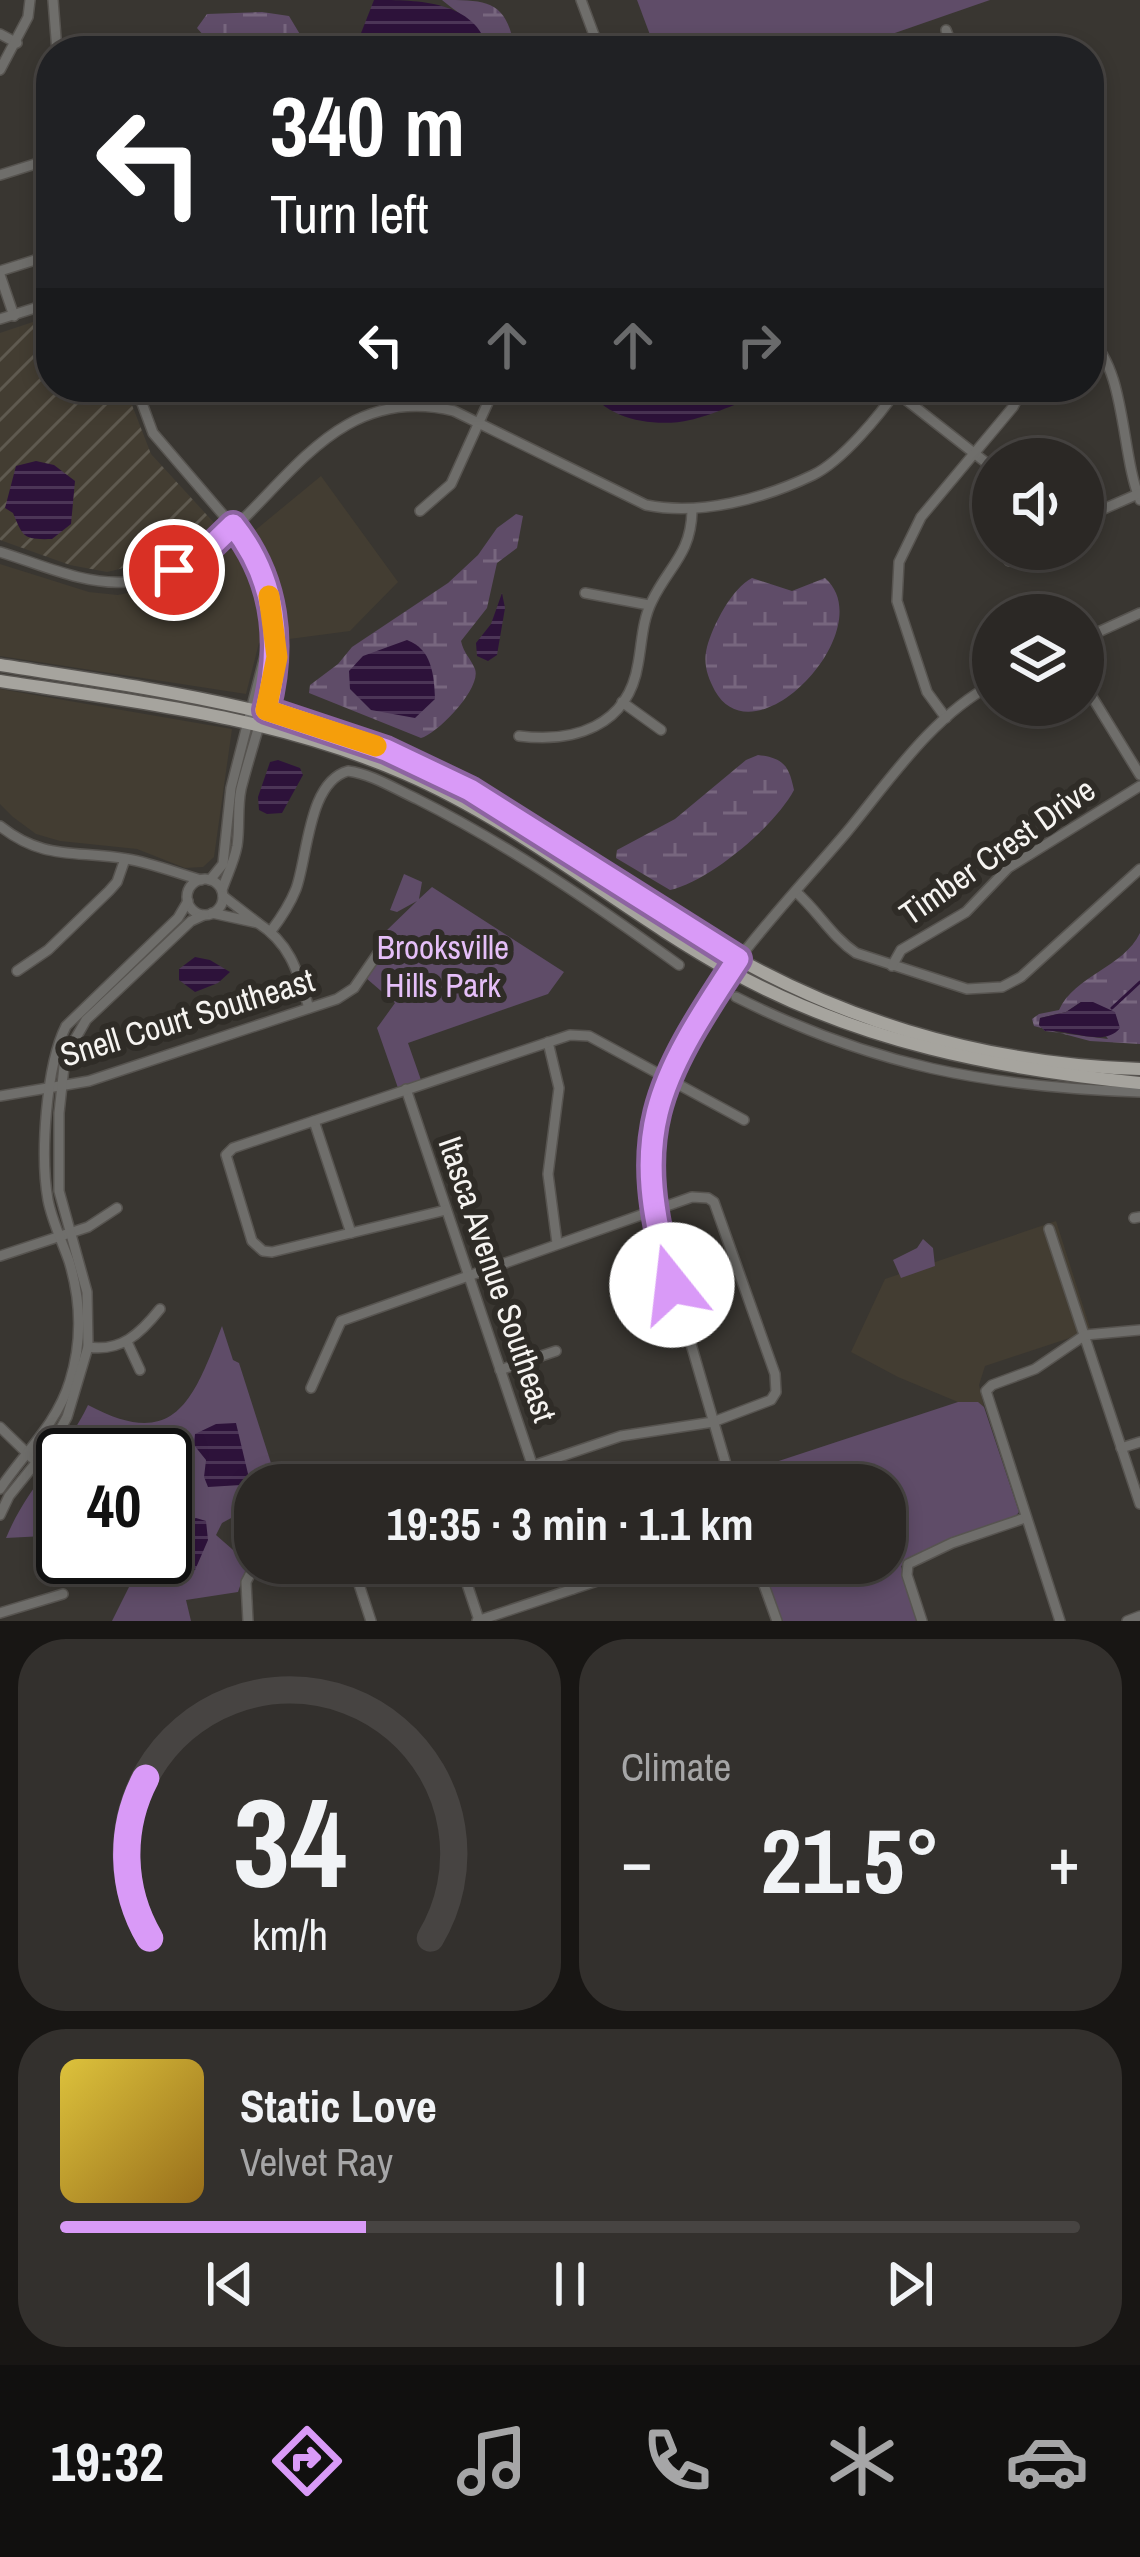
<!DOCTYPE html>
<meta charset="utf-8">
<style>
body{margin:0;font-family:"Archivo Narrow",sans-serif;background:#33302d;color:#f1f3f6;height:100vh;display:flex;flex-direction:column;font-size:45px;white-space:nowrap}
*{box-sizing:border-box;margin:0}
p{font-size:39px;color:#a6a6a7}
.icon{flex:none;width:66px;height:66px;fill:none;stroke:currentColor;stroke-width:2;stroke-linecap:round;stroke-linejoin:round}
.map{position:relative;height:1621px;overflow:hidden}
.details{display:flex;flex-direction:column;gap:18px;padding:18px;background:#181614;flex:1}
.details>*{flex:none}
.guide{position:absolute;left:36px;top:36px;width:1068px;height:366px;border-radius:48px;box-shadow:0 6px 18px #0003,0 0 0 3px #474442;background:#202124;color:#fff;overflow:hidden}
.buttons{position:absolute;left:972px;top:438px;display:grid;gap:24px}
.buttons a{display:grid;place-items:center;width:132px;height:132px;border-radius:50%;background:#2b2825;box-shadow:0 6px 18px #0003,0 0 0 3px #474442;font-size:60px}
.speed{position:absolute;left:36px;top:1428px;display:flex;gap:24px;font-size:60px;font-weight:700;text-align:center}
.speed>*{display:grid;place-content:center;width:156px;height:156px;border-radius:50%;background:#2b2825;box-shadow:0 6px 18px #0003,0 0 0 3px #474442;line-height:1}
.speed .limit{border:6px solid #111;border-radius:18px;background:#fff;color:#111}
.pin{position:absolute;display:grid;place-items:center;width:102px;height:102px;color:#fff;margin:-51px;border:6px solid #fff;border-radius:50%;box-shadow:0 3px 12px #0007}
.me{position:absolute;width:132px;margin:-66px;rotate:344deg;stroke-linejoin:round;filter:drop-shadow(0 0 9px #0008)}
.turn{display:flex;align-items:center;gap:42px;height:252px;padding:0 36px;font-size:54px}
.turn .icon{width:156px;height:156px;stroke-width:2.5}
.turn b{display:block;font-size:84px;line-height:102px}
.lanes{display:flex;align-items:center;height:114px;padding:0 36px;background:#0003;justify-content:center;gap:60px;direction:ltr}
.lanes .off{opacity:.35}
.big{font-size:90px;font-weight:700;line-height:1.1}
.details .card{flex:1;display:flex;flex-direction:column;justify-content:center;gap:18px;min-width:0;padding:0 42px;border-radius:48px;background:#33302d}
.details .dial{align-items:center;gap:0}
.dial svg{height:312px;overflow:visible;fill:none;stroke:#474442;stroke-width:7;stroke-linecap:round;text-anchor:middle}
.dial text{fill:#f1f3f6;stroke:none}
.song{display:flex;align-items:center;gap:36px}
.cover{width:144px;height:144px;border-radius:18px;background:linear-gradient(135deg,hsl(50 70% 55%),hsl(40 70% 35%))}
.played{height:12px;border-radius:6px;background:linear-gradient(90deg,#d99af7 30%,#474442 30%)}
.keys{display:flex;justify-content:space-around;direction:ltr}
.heat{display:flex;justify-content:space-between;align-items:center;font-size:66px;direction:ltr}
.details .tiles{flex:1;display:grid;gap:18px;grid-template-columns:1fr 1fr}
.card:last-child{grid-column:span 2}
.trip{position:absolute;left:234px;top:1464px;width:672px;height:120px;border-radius:48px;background:#2b2825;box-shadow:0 6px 18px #0003,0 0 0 3px #474442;font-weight:700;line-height:120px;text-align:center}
.dock{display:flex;height:192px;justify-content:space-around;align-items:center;background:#11100f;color:#a6a6a7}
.dock .icon{width:84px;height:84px}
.dock .active{color:#d99af7}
.dock b{font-size:54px;color:#f1f3f6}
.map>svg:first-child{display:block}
.built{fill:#433d32}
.industrial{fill:url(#industrial-furrows)}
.wetland{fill:url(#wetland-marsh);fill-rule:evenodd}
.green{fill:#5f4c68}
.water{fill:url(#water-rules)}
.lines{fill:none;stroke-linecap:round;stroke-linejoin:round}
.stream{stroke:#2d123a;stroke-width:3}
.minor-casing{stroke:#575450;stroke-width:12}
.major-casing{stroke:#575450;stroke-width:15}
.minor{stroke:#6f6e6b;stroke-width:9}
.major{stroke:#a6a49e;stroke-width:12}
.route-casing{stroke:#8d64a1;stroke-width:30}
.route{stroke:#d99af7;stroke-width:21}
.slow{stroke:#f59e0b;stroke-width:21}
.labels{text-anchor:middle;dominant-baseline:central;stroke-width:12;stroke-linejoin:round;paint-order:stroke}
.street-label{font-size:33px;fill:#f6f4f1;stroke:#2f2c27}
.park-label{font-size:33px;fill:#e5bff8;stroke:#2f2c27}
</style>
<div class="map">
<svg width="1140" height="1621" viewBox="0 0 1140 1621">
<defs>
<pattern id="industrial-furrows" width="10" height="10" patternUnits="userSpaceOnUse" patternTransform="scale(3)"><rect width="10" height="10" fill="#433d32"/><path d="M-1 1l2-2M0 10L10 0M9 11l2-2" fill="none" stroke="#5f5a50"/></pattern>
<pattern id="wetland-marsh" width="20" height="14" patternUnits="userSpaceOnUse" patternTransform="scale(3)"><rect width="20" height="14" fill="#5f4c68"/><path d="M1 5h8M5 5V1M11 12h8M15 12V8" fill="none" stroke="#77667e"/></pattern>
<pattern id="water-rules" width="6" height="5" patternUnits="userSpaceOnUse" patternTransform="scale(3)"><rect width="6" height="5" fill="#2d123a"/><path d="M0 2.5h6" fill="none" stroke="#4c3557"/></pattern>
</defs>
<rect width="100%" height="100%" fill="#393631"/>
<g class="built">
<path d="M 321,476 L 398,582 L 350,631 L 259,643 L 246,694 L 0,656 L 0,564 L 89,592 L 118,595 L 161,586 L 186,578 L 218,544 L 230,551 Z"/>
<path d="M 0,689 L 232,729 L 214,857 L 203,867 L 185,868 L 137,849 L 60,841 L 36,834 L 13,817 L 0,804 Z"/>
<path d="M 1056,1221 L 1091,1331 L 985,1366 L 979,1385 L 984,1407 L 978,1403 L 958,1402 L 898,1377 L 851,1352 L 885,1279 Z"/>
</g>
<path class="industrial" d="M 51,316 L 51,387 L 125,387 L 151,454 L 217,526 L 197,543 L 173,556 L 107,572 L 70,565 L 0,540 L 0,333 Z"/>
<g class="wetland">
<path d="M 442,0 C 488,0 507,0 515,51 L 489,51 C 482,26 460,15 442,0 Z"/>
<path d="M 262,12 L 289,16 L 310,51 L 285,51 L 283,45 L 244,33 L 246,47 L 264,51 L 211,51 L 213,46 L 197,28 L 207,14 Z"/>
<path d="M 516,514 L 523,516 L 517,548 L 497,563 L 487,608 L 461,641 C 464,654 470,657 475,669 C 482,688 437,734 421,738 L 309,693 L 310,685 L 338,664 L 352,647 L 448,583 L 478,555 L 497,528 Z"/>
<path d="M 825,578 C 882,628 756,763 715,691 C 707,676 703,663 707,647 C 713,625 732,588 752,578 L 792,591 Z"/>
<path d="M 758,755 C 784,758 789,766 794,790 C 775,826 710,881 670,890 L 616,858 L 617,850 L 675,819 L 746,760 Z"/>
<path d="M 1140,933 L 1140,1044 L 1090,1041 L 1034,1026 L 1032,1019 L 1039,1014 L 1059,1010 C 1075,975 1123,968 1140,933 ZM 1081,1002 L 1108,1039 L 1045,1031 L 1039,1025 L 1040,1018 L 1066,1012 Z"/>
</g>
<g class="green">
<path d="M 637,0 L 990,0 L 843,51 L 656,51 Z"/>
<path d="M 404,874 L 422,882 L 419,899 L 432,887 L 564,972 L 548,994 L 408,1043 L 421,1080 L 398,1088 L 377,1028 L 395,1003 L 366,978 L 386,931 L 417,901 L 397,912 L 390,910 Z"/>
<path d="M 923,1239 L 933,1248 L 935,1266 L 901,1278 L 893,1260 L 917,1248 Z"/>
<path d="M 222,1326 L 233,1360 L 239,1363 L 278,1485 L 255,1485 L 255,1505 L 222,1523 L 216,1535 L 248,1563 L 238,1592 L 186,1600 L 191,1621 L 112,1621 L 130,1585 L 113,1557 L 165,1557 L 165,1455 L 63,1455 L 63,1535 L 6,1538 C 26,1489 65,1453 88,1405 C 176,1452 193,1400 222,1326 Z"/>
<path d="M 958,1402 L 978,1402 L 984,1407 L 1019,1512 L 1015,1517 L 949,1539 L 901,1566 L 918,1621 L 781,1621 L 761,1563 L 885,1563 L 885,1485 L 736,1485 L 733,1476 Z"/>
</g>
<g class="water">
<path d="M 374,0 C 419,0 475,0 489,51 L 354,51 Z"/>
<path d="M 588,387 L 780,387 C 754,396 714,415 690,420 C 657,428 604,420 588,387 Z"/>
<path d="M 36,461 L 54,465 L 75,481 L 71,524 L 52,539 C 22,540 23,536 13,513 L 5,508 L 16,466 Z"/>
<path d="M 502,593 L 505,608 L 497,655 L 488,661 L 477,656 L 476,643 L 491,624 Z"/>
<path d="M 407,640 C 432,649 434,675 435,699 L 415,718 L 371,710 L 350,689 L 349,671 L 363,656 Z"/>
<path d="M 278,760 L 300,768 L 303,775 L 282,813 L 267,814 L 259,810 L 258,797 L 270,762 Z"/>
<path d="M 195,957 L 210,960 L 230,972 L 218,983 L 195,992 L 179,980 L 179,969 Z"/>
<path d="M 1081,1002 L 1093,1002 L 1115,1012 L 1120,1028 C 1104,1048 1069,1029 1045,1031 L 1039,1025 L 1040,1018 L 1066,1012 Z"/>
<path d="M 236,1423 L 249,1478 L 241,1485 L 208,1487 L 204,1477 L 206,1460 L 194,1445 L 195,1434 L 216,1424 Z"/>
<path d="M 196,1518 L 206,1521 L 208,1540 L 195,1570 L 139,1578 L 128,1557 L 165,1557 L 165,1528 Z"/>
</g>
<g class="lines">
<path class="stream" d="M 1112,1008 L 1140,982"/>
<defs>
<g id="minor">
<path d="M 53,0 L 57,51"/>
<path d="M 581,0 L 600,51"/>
<path d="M 946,30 L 954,51"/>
<path d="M 0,34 L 17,43"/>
<path d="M 1006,51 L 1034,39"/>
<path d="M 0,70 L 28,17 L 30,0"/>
<path d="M 0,175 L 51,159"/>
<path d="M 0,271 L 51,255"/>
<path d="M 0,275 L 14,316"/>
<path d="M 0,319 L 51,303"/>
<path d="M 1089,339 C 1126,368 1121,455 1140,500"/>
<path d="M 136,387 L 153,433 L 249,545 C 300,637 264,698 241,789 C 237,808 240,827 237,846 C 234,862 227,875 222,890"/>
<path d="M 396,387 L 399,405"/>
<path d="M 896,392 L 993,468"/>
<path d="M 420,511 L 451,484 L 495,387"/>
<path d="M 1083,518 L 1138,494"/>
<path d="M 0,552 C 40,564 83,585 126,582 C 263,573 296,373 454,411 L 646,505 C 700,516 763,499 813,475 C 842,461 880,415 899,387"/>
<path d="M 1009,561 L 1029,549"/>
<path d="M 585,593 L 649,605"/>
<path d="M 1083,639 L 1140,613"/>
<path d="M 1083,682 L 1140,775"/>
<path d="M 622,702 L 661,730"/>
<path d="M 946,718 L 927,692 L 897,601 L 899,562 L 921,517 L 1013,407 L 1023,387"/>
<path d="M 519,736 C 573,743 628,727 638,664 C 642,643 642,621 652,601 C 669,566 691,554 692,511"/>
<path d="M 0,826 C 44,861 76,850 127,859 C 152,863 176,873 201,880"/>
<circle cx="205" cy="897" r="18"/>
<path d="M 210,880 L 223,864 L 231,788 L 270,636"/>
<path d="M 796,892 C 818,911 832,937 856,953 L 967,989 L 1002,987 L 1021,977 L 1140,869"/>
<path d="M 212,913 L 258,923 L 223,896"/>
<path d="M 258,923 C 291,944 298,973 309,1008"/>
<path d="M 271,931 C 281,918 290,904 296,889 C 308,856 308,782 348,771 C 372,774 395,789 417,799 C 509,845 596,905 679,965"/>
<path d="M 892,966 L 901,950 L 966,912 L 1008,868 L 1140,786"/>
<path d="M 17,971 L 48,950 L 109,891 L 117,882 L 125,859"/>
<path d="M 736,997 C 873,1066 988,1087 1140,1092"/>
<path d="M 548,1042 L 559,1088 L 548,1174 L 557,1243"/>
<path d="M 406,1089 L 539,1485"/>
<path d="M 0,1096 L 89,1081 L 337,999 L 354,988 L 385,943"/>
<path d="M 314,1121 L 351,1233"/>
<path d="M 446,1210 L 272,1252 L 263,1251 L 252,1241 L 226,1155 L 233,1148 L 570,1035 L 589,1036 L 744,1120"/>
<path d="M 1134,1218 L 1140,1217"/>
<path d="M 1049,1229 L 1140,1504"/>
<path d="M 0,1256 L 88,1227 L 117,1208"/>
<path d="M 127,1342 L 140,1370"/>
<path d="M 88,1347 C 121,1352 140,1334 160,1309"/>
<path d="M 500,1370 L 556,1351"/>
<path d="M 311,1388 L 341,1321 L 692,1197 L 708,1198 L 714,1202 L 775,1374 L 776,1392 L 771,1400 L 713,1422 L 621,1436 L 476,1485"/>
<path d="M 0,1427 L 32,1458"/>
<path d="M 1121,1448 L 1140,1442"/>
<path d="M 732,1485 L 652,1210 C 647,1164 651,1119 669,1076 C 707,982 781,909 846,833 C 889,781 932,716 993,684"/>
<path d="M 0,1489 C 24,1453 57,1424 70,1381 C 82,1342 81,1300 69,1261 C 62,1241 52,1221 48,1200 C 40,1155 46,1066 66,1026 L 178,918 L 188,901"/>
<path d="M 0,1515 L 9,1496 L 55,1439 L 67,1417 L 88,1347 L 87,1292 L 59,1191 L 59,1113 L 65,1057 L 86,1020 L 191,921 L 204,915"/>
<path d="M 352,1563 L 371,1621"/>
<path d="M 460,1563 L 479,1620"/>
<path d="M 565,1563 L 573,1589"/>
<path d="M 756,1563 L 777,1621"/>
<path d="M 0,1613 L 63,1594"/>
<path d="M 248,1621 L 246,1582 L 256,1563"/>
<path d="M 477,1621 L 651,1563"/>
<path d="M 922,1621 L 907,1575 L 908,1564 L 952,1543 L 1025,1518"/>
<path d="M 1060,1621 L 986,1391 L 992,1385 L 1035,1369 L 1085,1335 L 1140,1330"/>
<path d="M 1127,1621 L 1140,1616"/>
</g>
<g id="major">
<path d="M 0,665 C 151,689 299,707 439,774 C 529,817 609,879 693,932 C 828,1018 981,1064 1140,1069"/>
<path d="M 0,681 C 138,702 276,717 406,774 C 523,825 620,910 732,972 C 860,1042 996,1069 1140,1083"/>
</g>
</defs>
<use href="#minor" class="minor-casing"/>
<use href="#major" class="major-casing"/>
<use href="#minor" class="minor"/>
<use href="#major" class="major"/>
</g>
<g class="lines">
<defs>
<path id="route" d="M 174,570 L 202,555 L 233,525 C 276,579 283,644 266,710 L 386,750 L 470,790 L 738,959 C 655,1084 628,1134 672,1285"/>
</defs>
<use href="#route" class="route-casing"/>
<use href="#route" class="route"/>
<path class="slow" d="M 269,596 L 277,657 L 266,710 L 376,746"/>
</g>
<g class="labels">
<g class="street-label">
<text transform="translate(997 851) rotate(-35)">Timber Crest Drive</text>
<text transform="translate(187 1017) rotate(-17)">Snell Court Southeast</text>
<text transform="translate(498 1279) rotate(71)">Itasca Avenue Southeast</text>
</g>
<g class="park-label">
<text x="443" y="947">Brooksville<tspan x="443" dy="38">Hills Park</tspan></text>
</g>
</g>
</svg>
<div class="buttons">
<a><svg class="icon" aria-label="sound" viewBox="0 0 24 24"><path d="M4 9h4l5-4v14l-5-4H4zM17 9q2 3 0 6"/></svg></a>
<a><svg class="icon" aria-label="layers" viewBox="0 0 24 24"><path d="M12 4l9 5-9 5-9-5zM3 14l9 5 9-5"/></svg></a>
</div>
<div class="speed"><div class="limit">40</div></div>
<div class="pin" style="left:174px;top:570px;background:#d93025"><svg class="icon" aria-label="arrive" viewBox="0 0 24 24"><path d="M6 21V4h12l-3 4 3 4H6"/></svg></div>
<svg class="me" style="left:672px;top:1285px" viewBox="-20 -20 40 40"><circle r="19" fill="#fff"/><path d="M0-13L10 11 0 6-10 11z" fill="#d99af7"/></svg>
<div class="trip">19:35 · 3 min · 1.1 km</div>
<div class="guide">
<div class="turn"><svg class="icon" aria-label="left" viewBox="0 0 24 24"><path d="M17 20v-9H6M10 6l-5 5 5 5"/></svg><div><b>340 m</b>Turn left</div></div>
<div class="lanes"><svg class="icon" aria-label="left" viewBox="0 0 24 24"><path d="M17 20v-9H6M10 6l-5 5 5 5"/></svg><svg class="icon off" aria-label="ahead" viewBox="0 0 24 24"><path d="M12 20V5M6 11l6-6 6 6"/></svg><svg class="icon off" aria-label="ahead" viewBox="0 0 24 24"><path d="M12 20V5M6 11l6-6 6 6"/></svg><svg class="icon off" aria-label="right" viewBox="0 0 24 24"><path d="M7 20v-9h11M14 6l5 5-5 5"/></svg></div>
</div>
</div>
<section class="details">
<div class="tiles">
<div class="card dial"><svg viewBox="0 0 100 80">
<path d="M14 69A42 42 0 1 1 86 69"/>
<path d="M14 69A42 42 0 0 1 13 28" stroke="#d99af7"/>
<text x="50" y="56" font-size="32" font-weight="700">34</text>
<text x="50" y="72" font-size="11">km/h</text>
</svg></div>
<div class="card"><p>Climate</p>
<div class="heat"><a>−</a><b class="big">21.5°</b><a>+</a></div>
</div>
<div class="card">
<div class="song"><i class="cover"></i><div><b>Static Love</b><p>Velvet Ray</p></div></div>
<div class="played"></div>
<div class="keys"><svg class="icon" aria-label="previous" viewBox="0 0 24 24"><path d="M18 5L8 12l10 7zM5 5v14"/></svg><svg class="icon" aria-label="pause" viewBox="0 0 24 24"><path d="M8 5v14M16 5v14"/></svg><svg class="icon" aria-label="next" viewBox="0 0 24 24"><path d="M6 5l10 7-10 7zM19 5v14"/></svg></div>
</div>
</div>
</section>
<nav class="dock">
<b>19:32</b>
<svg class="icon active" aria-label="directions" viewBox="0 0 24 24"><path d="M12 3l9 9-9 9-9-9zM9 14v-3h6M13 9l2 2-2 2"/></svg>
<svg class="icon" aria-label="music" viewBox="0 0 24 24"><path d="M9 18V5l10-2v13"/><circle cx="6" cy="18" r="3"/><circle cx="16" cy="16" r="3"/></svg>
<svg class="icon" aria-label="phone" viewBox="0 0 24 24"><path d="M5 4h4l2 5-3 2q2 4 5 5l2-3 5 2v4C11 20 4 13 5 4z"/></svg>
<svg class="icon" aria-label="climate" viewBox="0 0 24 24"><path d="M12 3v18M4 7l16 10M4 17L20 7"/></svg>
<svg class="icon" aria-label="car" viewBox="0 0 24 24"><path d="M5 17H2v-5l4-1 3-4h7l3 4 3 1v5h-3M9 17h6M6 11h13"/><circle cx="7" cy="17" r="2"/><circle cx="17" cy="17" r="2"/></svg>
</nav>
